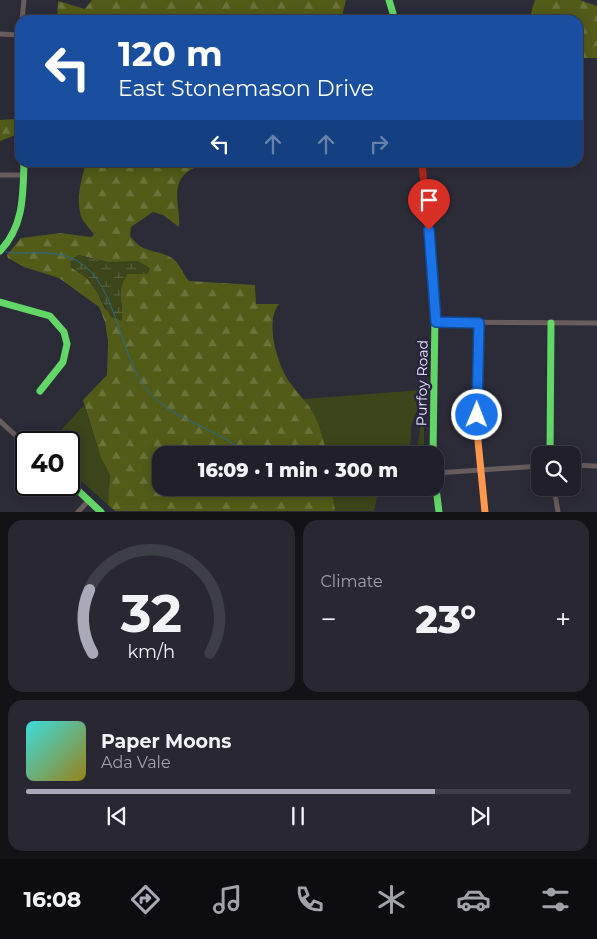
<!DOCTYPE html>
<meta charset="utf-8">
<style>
body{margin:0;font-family:Montserrat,sans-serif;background:#292832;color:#f1f3f6;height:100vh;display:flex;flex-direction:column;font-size:19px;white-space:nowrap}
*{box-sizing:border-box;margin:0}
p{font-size:16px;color:#a2a3a8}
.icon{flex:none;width:28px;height:28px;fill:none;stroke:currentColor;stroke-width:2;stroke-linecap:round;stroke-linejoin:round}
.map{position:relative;height:512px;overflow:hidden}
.drawer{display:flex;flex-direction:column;gap:8px;padding:8px;background:#121217;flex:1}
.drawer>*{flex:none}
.banner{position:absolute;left:15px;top:15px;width:568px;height:152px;border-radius:15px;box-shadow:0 2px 12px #0003,0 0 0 1px #3e3e47;background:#1a4fa0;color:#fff;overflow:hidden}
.buttons{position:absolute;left:531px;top:446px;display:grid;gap:10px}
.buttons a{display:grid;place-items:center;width:50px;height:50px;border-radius:10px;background:#21202a;box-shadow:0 2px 12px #0003,0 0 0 1px #3e3e47;font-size:25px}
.speed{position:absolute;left:15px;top:431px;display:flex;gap:10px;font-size:25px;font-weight:700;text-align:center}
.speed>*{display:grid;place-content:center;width:65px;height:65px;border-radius:50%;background:#21202a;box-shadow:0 2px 12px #0003,0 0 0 1px #3e3e47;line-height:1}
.speed .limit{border:2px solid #111;border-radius:8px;background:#fff;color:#111}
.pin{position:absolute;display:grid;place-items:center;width:42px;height:42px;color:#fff;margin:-51px -21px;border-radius:50% 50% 50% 0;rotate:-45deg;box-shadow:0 0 5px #0007}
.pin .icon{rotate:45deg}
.me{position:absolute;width:55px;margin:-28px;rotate:1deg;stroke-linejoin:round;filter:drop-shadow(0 0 4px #0008)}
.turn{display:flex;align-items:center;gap:18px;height:105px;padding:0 20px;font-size:22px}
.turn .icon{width:65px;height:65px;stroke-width:2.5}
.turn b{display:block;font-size:35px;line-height:42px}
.lanes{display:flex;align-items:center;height:48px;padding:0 20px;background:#0003;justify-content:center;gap:25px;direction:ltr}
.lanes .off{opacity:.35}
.big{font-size:38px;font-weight:800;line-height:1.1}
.drawer .tile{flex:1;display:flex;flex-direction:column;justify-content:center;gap:8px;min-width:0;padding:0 18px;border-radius:15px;background:#292832}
.drawer .dial{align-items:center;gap:0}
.dial svg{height:130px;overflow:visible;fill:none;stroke:#3e3e47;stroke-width:7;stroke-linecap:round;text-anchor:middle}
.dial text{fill:#f1f3f6;stroke:none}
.song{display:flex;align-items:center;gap:15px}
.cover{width:60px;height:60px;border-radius:8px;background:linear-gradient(135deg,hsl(180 70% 55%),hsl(50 70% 35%))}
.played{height:5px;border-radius:2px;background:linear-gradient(90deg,#aaa9b9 75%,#3e3e47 75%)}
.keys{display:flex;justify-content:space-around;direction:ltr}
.heat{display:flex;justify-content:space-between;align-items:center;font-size:28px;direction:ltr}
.drawer .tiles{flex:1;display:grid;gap:8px;grid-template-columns:1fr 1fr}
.tile:last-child{grid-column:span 2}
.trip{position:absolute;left:152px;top:446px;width:292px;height:50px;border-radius:15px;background:#21202a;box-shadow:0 2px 12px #0003,0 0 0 1px #3e3e47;font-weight:800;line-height:50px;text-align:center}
.tab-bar{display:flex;height:80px;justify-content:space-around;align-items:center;background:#0d0d11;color:#a2a3a8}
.tab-bar .icon{width:35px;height:35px}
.tab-bar .on{color:#aaa9b9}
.tab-bar b{font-size:22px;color:#f1f3f6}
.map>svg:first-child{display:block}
.grass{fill:#3d451a}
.forest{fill:url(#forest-firs);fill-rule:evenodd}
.wetland{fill:url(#wetland-marsh)}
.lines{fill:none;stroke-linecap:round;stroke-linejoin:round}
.stream{stroke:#256c95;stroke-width:1}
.street{stroke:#695c5d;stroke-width:5}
.fast{stroke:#63d668;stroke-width:7}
.slow{stroke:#ff974d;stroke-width:7}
.jam{stroke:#b3261e;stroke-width:7}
.route-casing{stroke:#114b97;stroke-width:12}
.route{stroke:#1a73e8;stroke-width:9}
.labels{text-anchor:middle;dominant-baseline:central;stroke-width:5;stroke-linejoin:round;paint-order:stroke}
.street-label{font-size:14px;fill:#eeedfe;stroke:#27253e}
</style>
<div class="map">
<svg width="597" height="512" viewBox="0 0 597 512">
<defs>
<pattern id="forest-firs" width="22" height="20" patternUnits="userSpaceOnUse" patternTransform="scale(1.25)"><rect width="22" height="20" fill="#525b18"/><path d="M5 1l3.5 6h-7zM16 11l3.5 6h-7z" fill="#6b733b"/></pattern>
<pattern id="wetland-marsh" width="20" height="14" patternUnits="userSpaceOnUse" patternTransform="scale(1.25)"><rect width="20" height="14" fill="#3d451a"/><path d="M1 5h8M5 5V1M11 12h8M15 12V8" fill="none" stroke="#59603c"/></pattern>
</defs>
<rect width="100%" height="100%" fill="#2c2b38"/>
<g class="grass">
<path d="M 421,390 C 422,403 418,408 413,420 C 409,432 414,444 405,455 L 327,455 L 312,410 L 303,399 Z"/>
<path d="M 84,405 L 101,458 L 110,475 L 108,505 L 69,470 L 69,442 L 50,442 Z"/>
<path d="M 424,413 L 424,455 L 414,455 C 421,443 418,426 424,413 Z"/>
<path d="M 332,488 L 379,488 L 374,511 L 335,511 Z"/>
</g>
<g class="forest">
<path d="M 92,0 L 346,0 L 341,20 L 57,20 L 58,1 L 85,9 Z"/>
<path d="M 535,0 L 580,0 L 597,6 L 597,58 L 578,58 L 578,20 L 529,20 Z"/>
<path d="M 14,119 L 17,124 L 16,135 L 0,141 L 0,120 Z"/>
<path d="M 86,163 L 207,163 C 201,166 191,168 186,173 C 170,187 181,210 179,227 L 163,215 L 153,212 L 131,227 L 130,236 C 143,254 157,249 172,258 C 180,263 183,275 189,281 L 255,285 L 256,304 L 279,304 C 264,322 278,367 291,384 C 297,393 305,400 311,409 C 318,420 322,436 326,449 L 327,455 L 161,455 L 161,488 L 332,488 L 335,511 L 115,511 L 108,505 L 110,475 L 101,458 L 83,400 L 107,375 L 108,341 L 105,322 L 99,307 L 59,278 L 24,267 L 8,258 L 7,255 L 21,238 L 60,233 L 91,237 L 94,235 C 91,228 85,225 82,219 C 75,201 81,180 86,163 ZM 78,255 L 108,262 L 123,263 L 148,274 L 127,274 C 114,296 125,300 121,320 L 105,309 L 97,292 L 87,278 L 71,267 Z"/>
</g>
<path class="wetland" d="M 78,255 L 108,262 L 138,261 L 150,268 L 148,274 L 127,274 C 115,293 124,301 122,321 L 111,317 L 97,292 L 87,278 L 71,267 L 70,261 Z"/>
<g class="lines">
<path class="stream" d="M 6,252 C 26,255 46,250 66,256 C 119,272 116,356 149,392 C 176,422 218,428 248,455"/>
<g class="street">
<path d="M 22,20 L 24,0"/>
<path d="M 0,34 L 20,35"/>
<path d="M 0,175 L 24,175"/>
<path d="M 436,322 L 597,323"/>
<path d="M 0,421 L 26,445"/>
<path d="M 572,465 L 597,466"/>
<path d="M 436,473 L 540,466"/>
<path d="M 554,488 L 558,512"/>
<path d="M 78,512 L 89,500"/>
</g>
<g class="fast">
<path d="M 389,0 L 395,20"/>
<path d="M 0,251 C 24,226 23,195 24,162"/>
<path d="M 0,302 L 50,316 L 64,332 L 67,344 L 63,362 L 40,391"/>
<path d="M 433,455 L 435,313"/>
<path d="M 550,455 L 551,323"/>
<path d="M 69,482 L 101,512"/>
<path d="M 436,488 L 439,512"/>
</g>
<path class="slow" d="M 479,323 L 478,441 L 485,512"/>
<path class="jam" d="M 422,162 L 435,313"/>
</g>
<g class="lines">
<defs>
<path id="route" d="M 429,230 L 436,322 L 479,323 L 477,415"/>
</defs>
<use href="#route" class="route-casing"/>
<use href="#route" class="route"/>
</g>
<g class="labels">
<g class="street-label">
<text transform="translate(422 383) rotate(-89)">Purfoy Road</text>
</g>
</g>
</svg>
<div class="buttons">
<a><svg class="icon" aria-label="search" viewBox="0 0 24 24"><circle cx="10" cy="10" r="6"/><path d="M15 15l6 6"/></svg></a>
</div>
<div class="speed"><div class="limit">40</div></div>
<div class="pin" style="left:429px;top:230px;background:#d93025"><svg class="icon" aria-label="arrive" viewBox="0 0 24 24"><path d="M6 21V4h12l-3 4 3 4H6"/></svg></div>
<svg class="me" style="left:477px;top:415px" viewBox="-20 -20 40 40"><circle r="17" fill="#1a73e8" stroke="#fff" stroke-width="3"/><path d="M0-11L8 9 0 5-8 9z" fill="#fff"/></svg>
<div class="trip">16:09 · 1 min · 300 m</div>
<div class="banner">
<div class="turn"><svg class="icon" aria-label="left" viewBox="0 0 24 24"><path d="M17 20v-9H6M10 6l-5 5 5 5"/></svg><div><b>120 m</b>East Stonemason Drive</div></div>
<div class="lanes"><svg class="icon" aria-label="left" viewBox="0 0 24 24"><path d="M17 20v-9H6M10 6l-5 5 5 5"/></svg><svg class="icon off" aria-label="ahead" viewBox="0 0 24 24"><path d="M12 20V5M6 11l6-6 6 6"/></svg><svg class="icon off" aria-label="ahead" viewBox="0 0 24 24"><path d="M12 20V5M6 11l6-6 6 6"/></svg><svg class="icon off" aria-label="right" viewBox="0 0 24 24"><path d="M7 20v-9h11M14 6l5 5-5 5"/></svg></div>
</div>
</div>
<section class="drawer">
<div class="tiles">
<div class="tile dial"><svg viewBox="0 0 100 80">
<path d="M14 69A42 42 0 1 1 86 69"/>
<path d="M14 69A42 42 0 0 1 12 30" stroke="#aaa9b9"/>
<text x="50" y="56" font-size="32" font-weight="700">32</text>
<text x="50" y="72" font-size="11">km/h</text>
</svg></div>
<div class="tile"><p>Climate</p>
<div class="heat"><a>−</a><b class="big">23°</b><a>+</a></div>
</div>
<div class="tile">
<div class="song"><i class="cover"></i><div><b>Paper Moons</b><p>Ada Vale</p></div></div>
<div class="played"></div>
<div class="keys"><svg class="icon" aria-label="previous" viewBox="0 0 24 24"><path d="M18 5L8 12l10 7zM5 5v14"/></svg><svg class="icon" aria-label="pause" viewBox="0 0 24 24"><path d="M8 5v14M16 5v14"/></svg><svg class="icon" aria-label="next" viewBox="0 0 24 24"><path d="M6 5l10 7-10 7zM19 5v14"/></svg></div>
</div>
</div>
</section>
<nav class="tab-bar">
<b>16:08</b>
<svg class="icon on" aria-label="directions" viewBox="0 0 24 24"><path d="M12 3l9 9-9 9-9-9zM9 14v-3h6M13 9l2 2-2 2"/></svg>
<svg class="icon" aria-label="music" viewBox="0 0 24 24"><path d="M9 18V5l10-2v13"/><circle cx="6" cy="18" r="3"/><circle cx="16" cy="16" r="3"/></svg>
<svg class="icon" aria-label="phone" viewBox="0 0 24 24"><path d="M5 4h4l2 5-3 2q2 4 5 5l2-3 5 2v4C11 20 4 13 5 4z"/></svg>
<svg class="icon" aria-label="climate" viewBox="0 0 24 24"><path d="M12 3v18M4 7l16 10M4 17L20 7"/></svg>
<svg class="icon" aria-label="car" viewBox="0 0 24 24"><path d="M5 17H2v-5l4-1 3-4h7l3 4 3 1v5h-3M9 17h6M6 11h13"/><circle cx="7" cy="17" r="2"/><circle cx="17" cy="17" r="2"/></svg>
<svg class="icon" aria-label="filters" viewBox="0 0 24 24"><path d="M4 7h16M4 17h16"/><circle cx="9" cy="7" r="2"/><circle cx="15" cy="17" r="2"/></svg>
</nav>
